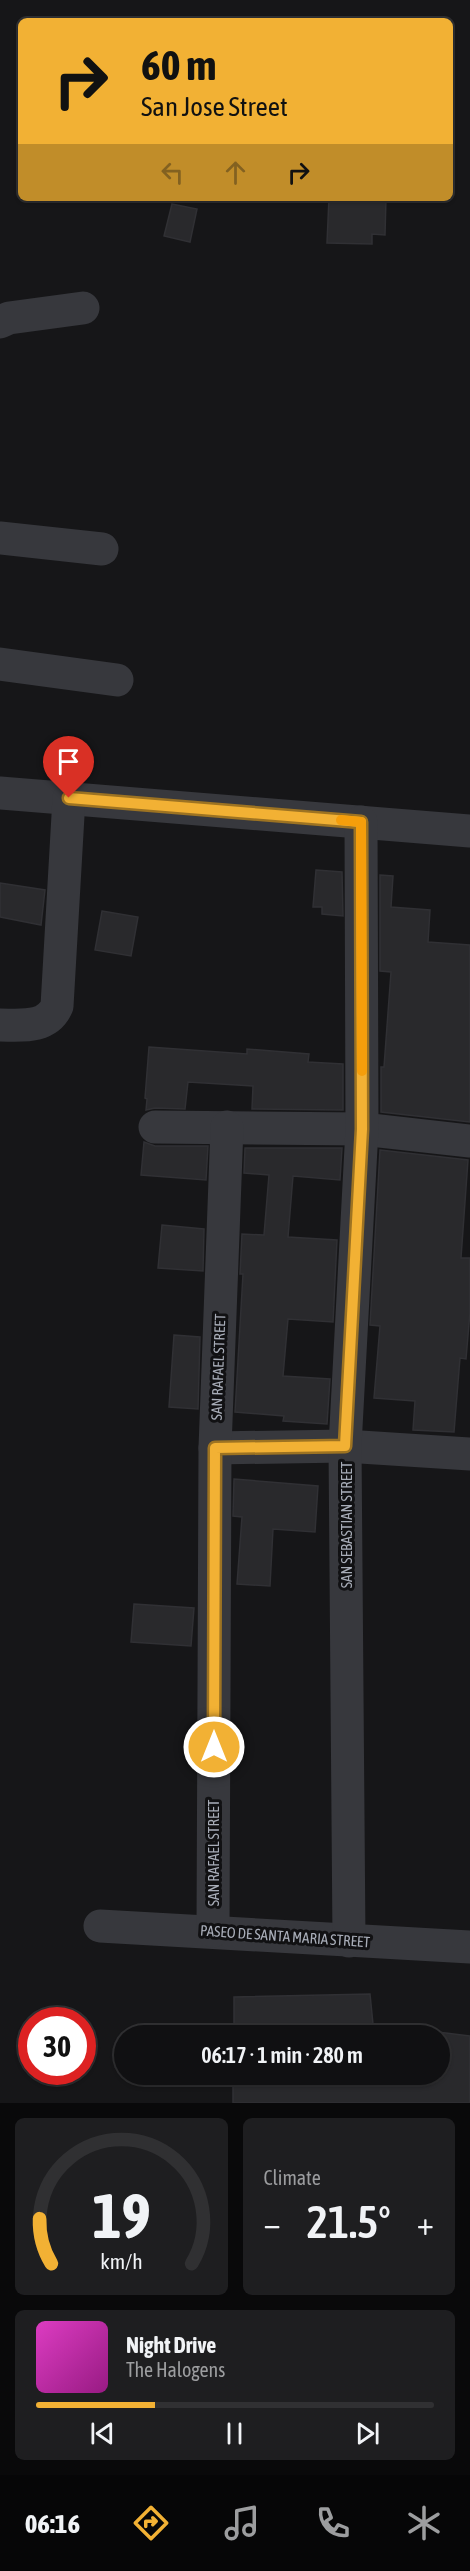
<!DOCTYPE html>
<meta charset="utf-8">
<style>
body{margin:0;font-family:"Asap Condensed",sans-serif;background:#1e1e20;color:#f1f3f6;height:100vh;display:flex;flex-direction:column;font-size:22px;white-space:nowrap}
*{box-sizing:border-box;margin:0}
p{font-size:20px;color:#9c9d9f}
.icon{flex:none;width:33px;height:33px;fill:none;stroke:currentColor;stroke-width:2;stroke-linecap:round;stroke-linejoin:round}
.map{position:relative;height:2103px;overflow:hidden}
.details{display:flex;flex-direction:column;gap:15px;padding:15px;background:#09090a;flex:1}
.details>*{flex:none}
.guide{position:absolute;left:18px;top:18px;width:435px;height:183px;border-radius:9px;box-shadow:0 2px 4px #0004,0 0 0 2px #303032;background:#f2b134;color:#111;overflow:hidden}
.speed{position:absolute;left:18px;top:2007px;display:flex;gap:12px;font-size:30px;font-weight:700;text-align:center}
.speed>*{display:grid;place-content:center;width:78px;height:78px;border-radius:50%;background:#101012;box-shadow:0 2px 4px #0004,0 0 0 2px #303032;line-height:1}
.speed .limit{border:9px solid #d22;background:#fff;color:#111}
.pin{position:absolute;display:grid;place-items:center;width:51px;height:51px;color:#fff;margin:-62px -26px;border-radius:50% 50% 50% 0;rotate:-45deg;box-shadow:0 0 6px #0007}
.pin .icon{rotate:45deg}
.me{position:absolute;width:66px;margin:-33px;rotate:0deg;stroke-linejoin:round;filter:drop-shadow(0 0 4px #0008)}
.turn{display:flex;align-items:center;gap:21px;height:126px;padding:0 24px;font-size:27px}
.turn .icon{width:78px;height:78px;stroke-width:2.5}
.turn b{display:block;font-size:42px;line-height:51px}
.lanes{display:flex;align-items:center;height:57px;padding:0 24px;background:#0003;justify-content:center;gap:30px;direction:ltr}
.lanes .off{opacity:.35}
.big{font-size:45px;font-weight:600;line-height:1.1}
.details .tile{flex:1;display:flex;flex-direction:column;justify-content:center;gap:9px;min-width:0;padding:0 21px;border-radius:9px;background:#1e1e20}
.details .dial{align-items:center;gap:0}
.dial svg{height:156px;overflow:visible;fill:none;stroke:#303032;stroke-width:7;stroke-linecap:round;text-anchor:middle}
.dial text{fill:#f1f3f6;stroke:none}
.song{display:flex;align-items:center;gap:18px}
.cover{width:72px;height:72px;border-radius:9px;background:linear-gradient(135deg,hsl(310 70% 55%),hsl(310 70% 35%))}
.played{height:6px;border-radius:3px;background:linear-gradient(90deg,#f2b134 30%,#303032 30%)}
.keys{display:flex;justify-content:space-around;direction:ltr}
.heat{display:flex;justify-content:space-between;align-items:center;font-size:33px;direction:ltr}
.details .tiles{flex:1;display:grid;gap:15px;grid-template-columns:1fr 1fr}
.tile:last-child{grid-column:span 2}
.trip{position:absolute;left:114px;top:2025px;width:336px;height:60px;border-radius:30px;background:#101012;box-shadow:0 2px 4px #0004,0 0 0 2px #303032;font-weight:600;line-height:60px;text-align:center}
.tab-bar{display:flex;height:96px;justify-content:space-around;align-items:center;background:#060607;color:#9c9d9f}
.tab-bar .icon{width:42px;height:42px}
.tab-bar .current{color:#f2b134}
.tab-bar b{font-size:27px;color:#f1f3f6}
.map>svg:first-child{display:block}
.building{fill:#29292c;stroke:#303034;stroke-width:1.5}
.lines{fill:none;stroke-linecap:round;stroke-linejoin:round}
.minor{stroke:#37383d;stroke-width:33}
.route-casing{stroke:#9d7322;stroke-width:15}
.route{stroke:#f2b134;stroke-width:10}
.slow{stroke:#f59e0b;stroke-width:10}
.labels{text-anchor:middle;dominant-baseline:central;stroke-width:6;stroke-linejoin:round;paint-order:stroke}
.street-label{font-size:15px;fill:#a8adb8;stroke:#111113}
</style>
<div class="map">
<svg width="470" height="2103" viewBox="0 0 470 2103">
<rect width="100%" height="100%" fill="#161618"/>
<g class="building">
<path d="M 329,198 L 386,198 L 385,235 L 372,234 L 372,244 L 327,243 Z"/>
<path d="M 172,204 L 197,209 L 190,242 L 164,236 Z"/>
<path d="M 316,870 L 342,872 L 343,916 L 322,914 L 322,907 L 313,907 Z"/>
<path d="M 380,875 L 393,876 L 391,907 L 430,910 L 428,942 L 470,945 L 470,1122 L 381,1112 L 381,1067 L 384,1067 L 391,972 L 380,971 Z"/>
<path d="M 0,883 L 45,890 L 41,925 L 0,917 Z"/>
<path d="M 102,911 L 138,917 L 131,956 L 95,950 Z"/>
<path d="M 149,1047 L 247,1054 L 247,1049 L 309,1054 L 308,1062 L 343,1064 L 343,1110 L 252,1109 L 253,1086 L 188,1082 L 185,1109 L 155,1108 L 146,1110 L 147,1099 L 145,1098 Z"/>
<path d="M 144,1142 L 155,1146 L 208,1146 L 206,1180 L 141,1175 Z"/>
<path d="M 245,1148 L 342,1148 L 340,1180 L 293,1176 L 288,1237 L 337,1240 L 333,1322 L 288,1319 L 283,1376 L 330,1379 L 327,1424 L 283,1421 L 284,1416 L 235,1412 L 243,1274 L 240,1274 L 242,1234 L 264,1235 L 269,1175 L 244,1173 Z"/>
<path d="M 380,1150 L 468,1160 L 461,1258 L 470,1258 L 470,1312 L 466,1359 L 460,1358 L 454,1432 L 413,1430 L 415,1401 L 374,1398 L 380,1326 L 370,1325 Z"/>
<path d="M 162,1225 L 204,1229 L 203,1271 L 158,1268 Z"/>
<path d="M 174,1335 L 200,1337 L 198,1409 L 169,1407 Z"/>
<path d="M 234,1479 L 318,1486 L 315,1532 L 273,1529 L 270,1586 L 237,1584 L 242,1517 L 233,1516 Z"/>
<path d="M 134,1604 L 194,1608 L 191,1646 L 131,1642 Z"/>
<path d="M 370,1994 L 373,2024 L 470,2036 L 470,2103 L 233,2103 L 233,2074 L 440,2074 L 440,2036 L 234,2036 L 234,1997 Z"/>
</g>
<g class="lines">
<g class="minor">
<path d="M 0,322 L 9,318 L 83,308"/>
<path d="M 0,538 L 102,549"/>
<path d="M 0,664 L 117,680"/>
<path d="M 0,793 L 470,831"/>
<path d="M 0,1025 C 21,1025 47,1029 57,1006 L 69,798"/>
<path d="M 155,1127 L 362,1129 L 470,1141"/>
<path d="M 215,1448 L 345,1446 L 470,1454"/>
<path d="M 100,1926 L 470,1947"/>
<path d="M 213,1931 L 215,1448 L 227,1127"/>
<path d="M 349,1941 L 345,1446 L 362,1129 L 361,822"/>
</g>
</g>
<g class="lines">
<defs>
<path id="route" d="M 69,798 L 361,822 L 362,1129 L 345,1446 L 215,1448 L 214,1747"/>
</defs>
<use href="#route" class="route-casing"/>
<use href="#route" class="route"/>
<path class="slow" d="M 341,820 L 361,822 L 362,1071"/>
</g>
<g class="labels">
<g class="street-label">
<text transform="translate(218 1367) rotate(-88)">SAN RAFAEL STREET</text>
<text transform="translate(346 1525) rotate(-90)">SAN SEBASTIAN STREET</text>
<text transform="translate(213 1853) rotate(-90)">SAN RAFAEL STREET</text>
<text transform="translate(285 1936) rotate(4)">PASEO DE SANTA MARIA STREET</text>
</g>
</g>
</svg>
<div class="speed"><div class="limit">30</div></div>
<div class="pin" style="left:69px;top:798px;background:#d93025"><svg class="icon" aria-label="arrive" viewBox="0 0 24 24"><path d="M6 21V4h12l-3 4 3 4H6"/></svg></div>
<svg class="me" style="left:214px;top:1747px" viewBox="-20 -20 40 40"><circle r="17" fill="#f2b134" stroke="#fff" stroke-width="3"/><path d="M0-11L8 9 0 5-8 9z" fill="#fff"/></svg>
<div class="trip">06:17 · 1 min · 280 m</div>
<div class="guide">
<div class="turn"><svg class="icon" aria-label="right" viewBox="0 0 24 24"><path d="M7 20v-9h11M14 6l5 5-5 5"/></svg><div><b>60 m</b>San Jose Street</div></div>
<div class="lanes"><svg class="icon off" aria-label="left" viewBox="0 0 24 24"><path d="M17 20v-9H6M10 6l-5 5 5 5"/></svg><svg class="icon off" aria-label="ahead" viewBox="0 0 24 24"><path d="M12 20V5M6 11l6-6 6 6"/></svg><svg class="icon" aria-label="right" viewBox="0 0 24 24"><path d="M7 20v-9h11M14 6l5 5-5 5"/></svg></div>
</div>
</div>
<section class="details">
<div class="tiles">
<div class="tile dial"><svg viewBox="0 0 100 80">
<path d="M14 69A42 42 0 1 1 86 69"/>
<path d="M14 69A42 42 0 0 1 8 46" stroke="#f2b134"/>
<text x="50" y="56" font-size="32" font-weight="700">19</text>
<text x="50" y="72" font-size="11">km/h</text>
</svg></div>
<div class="tile"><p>Climate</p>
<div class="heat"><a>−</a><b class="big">21.5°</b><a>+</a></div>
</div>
<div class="tile">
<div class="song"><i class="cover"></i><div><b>Night Drive</b><p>The Halogens</p></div></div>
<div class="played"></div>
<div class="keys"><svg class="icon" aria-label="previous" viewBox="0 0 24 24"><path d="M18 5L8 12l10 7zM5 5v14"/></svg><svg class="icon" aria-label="pause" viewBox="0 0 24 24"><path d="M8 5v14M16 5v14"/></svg><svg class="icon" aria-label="next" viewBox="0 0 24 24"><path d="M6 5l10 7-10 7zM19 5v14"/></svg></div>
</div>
</div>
</section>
<nav class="tab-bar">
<b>06:16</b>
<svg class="icon current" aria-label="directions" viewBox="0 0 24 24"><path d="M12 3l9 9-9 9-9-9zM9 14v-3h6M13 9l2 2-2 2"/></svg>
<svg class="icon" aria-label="music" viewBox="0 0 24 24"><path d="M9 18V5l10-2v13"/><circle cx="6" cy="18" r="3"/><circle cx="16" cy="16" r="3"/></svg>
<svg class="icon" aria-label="phone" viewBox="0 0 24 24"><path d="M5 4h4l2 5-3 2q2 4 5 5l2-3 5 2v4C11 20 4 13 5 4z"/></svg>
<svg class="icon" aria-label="climate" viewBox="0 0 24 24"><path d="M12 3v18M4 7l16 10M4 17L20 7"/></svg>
</nav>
